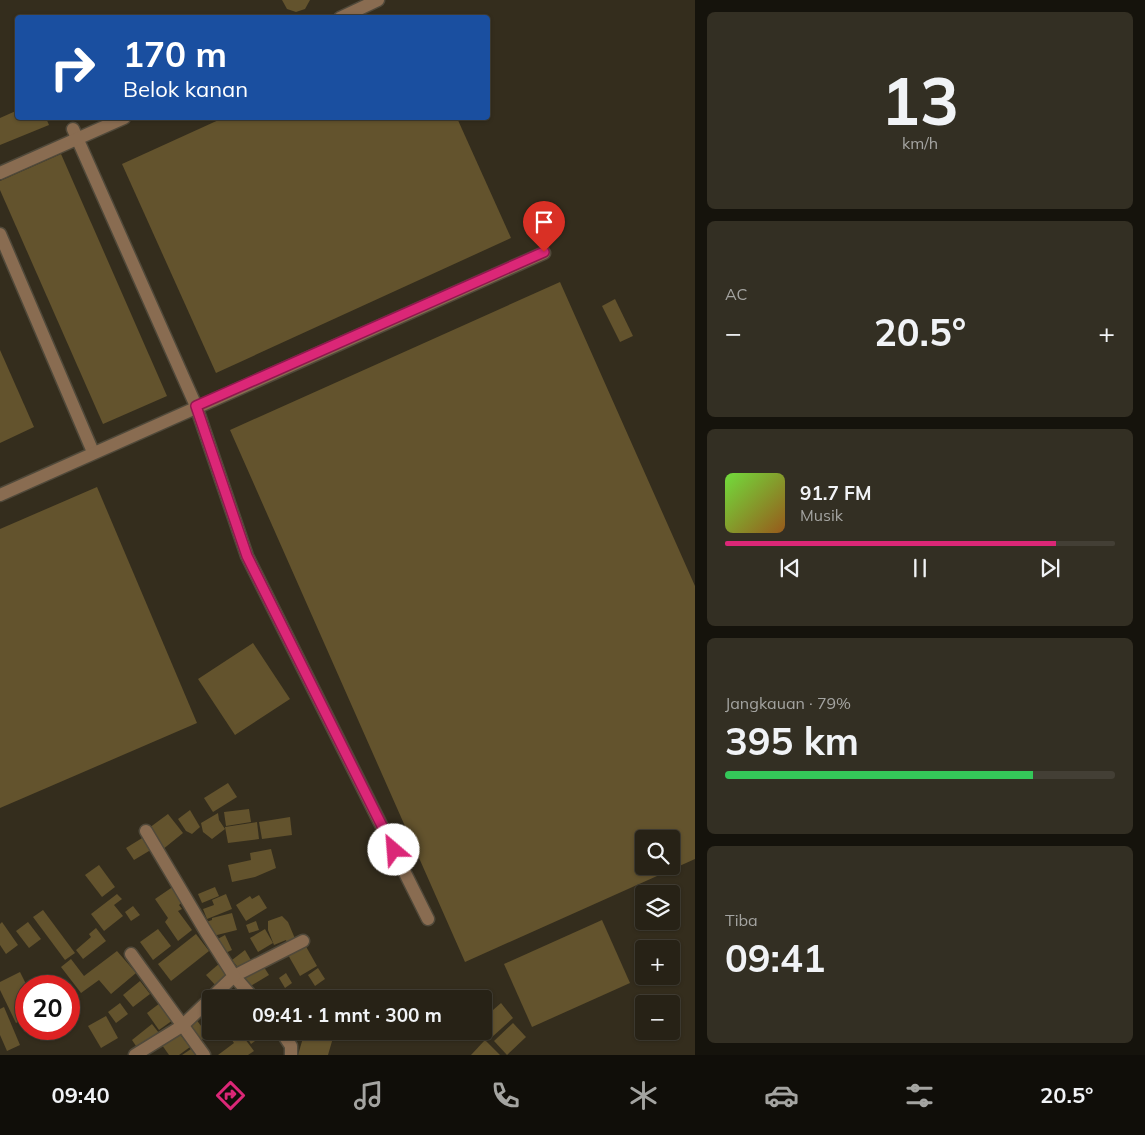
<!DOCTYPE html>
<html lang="id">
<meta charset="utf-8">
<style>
body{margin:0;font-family:Mulish,sans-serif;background:#332f23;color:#f1f3f6;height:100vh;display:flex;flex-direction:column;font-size:19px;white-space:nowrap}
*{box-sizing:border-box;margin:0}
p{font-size:16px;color:#a4a4a1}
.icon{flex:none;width:28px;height:28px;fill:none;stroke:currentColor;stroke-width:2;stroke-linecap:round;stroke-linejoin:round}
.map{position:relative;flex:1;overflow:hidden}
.sheet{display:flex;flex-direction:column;gap:12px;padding:12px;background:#15130c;width:450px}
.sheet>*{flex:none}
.banner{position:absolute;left:15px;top:15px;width:475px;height:105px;border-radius:5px;box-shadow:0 1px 4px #0004,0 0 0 1px #433f35;background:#1a4fa0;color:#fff;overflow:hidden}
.fabs{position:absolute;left:635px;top:830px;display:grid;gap:10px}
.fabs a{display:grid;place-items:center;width:45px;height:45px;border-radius:5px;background:#272216;box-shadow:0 1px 4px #0004,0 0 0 1px #433f35;font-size:25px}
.speed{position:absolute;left:15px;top:975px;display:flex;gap:10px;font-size:25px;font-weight:700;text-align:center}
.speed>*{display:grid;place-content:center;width:65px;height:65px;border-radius:50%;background:#272216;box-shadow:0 1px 4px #0004,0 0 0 1px #433f35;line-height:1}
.speed .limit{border:8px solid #d22;background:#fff;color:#111}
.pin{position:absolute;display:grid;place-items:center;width:42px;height:42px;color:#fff;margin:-51px -21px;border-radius:50% 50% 50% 0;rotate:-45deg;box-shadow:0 0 5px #0007}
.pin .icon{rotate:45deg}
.me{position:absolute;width:55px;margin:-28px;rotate:333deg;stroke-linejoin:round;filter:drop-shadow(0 0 4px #0008)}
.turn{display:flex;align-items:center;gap:18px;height:105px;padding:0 25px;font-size:22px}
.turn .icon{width:65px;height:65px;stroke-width:2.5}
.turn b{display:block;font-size:35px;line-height:42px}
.big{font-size:38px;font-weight:700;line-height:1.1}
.sheet .widget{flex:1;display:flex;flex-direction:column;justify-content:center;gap:8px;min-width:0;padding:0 18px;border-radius:8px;background:#332f23}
.sheet .dial{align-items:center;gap:0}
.dial b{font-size:65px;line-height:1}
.song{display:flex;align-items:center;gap:15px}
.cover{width:60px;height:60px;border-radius:8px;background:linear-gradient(135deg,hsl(100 70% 55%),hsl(30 70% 35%))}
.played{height:5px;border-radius:2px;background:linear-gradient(90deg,#db2777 85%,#433f35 85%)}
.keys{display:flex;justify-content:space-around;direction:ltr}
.heat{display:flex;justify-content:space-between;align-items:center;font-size:28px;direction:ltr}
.charge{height:8px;border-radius:4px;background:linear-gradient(90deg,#34c759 79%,#433f35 0)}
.trip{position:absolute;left:202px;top:990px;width:290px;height:50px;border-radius:5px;background:#272216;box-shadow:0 1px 4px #0004,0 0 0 1px #433f35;font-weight:700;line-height:50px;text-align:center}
.menu{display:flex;height:80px;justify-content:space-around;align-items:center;background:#100e09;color:#a4a4a1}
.menu .icon{width:35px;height:35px}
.menu .active{color:#db2777}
.menu b{font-size:22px;color:#f1f3f6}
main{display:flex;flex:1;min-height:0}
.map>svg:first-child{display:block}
.building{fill:#63532d;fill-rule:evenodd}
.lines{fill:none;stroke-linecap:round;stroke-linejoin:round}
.minor-casing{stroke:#50493a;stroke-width:15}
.minor{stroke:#896c51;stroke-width:12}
.route-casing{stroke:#8e194d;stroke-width:12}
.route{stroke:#db2777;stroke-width:9}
</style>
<main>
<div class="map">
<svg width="695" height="1055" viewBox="0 0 695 1055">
<rect width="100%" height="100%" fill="#342d1d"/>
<g class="building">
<path d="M 282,0 L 310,0 L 305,9 L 296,12 L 287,9 Z"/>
<path d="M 18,110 L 18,118 L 46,118 L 49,125 L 0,145 L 0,118 Z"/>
<path d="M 223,118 L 457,118 L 511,238 L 216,373 L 122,164 Z"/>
<path d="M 61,154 L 167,396 L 103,424 L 0,190 L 0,181 Z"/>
<path d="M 560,282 L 695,586 L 695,859 L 465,962 L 230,430 ZM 644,839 L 671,839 L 671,866 L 644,866 Z"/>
<path d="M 615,299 L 633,336 L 620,342 L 602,306 Z"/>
<path d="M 0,350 L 34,427 L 0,443 Z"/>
<path d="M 97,487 L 197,723 L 0,808 L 0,529 Z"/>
<path d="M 253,643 L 290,699 L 235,735 L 198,679 Z"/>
<path d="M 228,783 L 237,797 L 213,812 L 204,798 Z"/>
<path d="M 249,809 L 251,822 L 226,826 L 224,812 Z"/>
<path d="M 190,810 L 200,827 L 192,834 L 186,831 L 178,819 Z"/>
<path d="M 218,813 L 219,820 L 225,829 L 212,839 L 203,832 L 201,823 Z"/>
<path d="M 168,814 L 183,833 L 162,850 L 149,828 Z"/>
<path d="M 290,817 L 292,835 L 262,839 L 259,822 Z"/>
<path d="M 257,822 L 259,839 L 228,843 L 225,827 Z"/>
<path d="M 147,835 L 154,848 L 134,860 L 126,848 Z"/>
<path d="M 271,849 L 276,868 L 255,877 L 232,882 L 228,865 L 251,860 L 250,853 Z"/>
<path d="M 99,865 L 115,887 L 102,897 L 85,875 Z"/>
<path d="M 174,886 L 184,901 L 179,905 L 182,909 L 178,911 L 192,930 L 178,941 L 165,922 L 168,918 L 155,899 Z"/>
<path d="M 215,887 L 219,896 L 202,903 L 198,894 Z"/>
<path d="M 117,894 L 122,899 L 114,905 L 123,916 L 104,931 L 91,914 Z"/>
<path d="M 226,894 L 232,909 L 207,919 L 203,909 L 214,905 L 212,900 Z"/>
<path d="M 259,895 L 267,908 L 246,921 L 236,905 L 250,896 L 252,899 Z"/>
<path d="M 133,906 L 140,915 L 131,921 L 125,912 Z"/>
<path d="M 43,910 L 75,953 L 65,960 L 33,917 Z"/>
<path d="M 232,913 L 237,930 L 213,936 L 210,926 L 204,928 L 203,923 L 212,920 L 212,918 Z"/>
<path d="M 282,916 L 288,922 L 296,941 L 287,944 L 286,940 L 274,945 L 268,930 L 268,921 Z"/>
<path d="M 602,920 L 630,983 L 532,1027 L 504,964 Z"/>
<path d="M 256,921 L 259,930 L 249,933 L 246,925 Z"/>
<path d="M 2,922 L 18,945 L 6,954 L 0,945 L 0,924 Z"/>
<path d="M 28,922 L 41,939 L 29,948 L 16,931 Z"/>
<path d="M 96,928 L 106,941 L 83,959 L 76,950 L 91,937 L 89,934 Z"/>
<path d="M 158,929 L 171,946 L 153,960 L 140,942 Z"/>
<path d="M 265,929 L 273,943 L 258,952 L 250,938 Z"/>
<path d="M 196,934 L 209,951 L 171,981 L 158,964 Z"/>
<path d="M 225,935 L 232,950 L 221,955 L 214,941 Z"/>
<path d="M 304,943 L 317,966 L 300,976 L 287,953 Z"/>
<path d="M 245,950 L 252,962 L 240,970 L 232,960 Z"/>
<path d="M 117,951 L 136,973 L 111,994 L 99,980 L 81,993 L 61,967 L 71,959 L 84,976 Z"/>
<path d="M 220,963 L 231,975 L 217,987 L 206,975 Z"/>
<path d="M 262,964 L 269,975 L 249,987 L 243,975 Z"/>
<path d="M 318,968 L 325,979 L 315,986 L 308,975 Z"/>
<path d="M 20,972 L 27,986 L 26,1018 L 16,1023 L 0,990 L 0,982 Z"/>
<path d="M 286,973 L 292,983 L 285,988 L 279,978 Z"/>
<path d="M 140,981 L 150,994 L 133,1007 L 123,995 Z"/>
<path d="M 235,989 L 242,999 L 214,999 L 219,995 L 222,998 Z"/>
<path d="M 120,1003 L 128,1014 L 116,1023 L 108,1012 Z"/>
<path d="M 160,1003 L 173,1020 L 159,1030 L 147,1013 Z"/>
<path d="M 501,1003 L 513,1018 L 491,1038 L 484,1030 L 484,1018 Z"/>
<path d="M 4,1007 L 20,1045 L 7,1051 L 0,1035 L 0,1009 Z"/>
<path d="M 69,1011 L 76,1025 L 69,1029 Z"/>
<path d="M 106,1016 L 118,1038 L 101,1048 L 88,1026 Z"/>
<path d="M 195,1018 L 208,1035 L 199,1042 L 186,1026 Z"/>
<path d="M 513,1023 L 526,1037 L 507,1055 L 494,1041 Z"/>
<path d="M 152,1024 L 159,1033 L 138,1049 L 132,1040 Z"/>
<path d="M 235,1031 L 239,1031 L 254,1051 L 248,1055 L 218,1055 L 234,1043 L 229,1036 Z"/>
<path d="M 243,1031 L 263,1031 L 264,1034 L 251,1044 Z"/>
<path d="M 305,1031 L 335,1031 L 328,1055 L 298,1055 Z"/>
<path d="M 178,1032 L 190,1047 L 179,1055 L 169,1055 L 162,1045 Z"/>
<path d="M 485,1040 L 500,1055 L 471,1055 Z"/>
<path d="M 194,1047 L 201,1055 L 182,1055 Z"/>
</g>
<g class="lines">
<defs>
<g id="minor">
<path d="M 340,18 L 378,0"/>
<path d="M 73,129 L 196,406 L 247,556 L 428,919"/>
<path d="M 0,173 L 124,118"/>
<path d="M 0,234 L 93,452"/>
<path d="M 0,495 L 544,253"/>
<path d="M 131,954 L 204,1055"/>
<path d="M 254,999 L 234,976 L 303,941"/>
<path d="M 281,1031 L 291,1046 L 291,1055"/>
<path d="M 135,1055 L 182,1026 L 234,976 L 206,932 L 146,831"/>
</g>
</defs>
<use href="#minor" class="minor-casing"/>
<use href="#minor" class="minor"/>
</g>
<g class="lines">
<defs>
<path id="route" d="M 394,850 L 247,556 L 196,406 L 544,252"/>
</defs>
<use href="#route" class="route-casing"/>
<use href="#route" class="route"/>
</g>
</svg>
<div class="fabs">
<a><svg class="icon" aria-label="search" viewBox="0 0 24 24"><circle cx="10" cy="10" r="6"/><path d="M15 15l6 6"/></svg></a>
<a><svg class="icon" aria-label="layers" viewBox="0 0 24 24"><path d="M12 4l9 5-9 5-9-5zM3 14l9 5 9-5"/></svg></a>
<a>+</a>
<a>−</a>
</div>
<div class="speed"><div class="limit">20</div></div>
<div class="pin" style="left:544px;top:252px;background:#d93025"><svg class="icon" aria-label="arrive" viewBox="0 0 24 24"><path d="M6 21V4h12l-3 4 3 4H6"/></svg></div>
<svg class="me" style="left:394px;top:850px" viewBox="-20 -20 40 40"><circle r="19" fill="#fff"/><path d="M0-13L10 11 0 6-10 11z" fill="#db2777"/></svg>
<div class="trip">09:41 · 1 mnt · 300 m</div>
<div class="banner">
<div class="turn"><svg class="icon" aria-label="right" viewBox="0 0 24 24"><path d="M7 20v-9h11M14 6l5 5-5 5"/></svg><div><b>170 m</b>Belok kanan</div></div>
</div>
</div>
<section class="sheet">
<div class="widget dial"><b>13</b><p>km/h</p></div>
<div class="widget"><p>AC</p>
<div class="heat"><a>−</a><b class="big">20.5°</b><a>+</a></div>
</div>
<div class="widget">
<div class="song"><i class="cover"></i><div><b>91.7 FM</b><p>Musik</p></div></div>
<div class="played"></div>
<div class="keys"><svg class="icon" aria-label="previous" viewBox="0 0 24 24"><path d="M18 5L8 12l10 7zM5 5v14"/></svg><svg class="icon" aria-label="pause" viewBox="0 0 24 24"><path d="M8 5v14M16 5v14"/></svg><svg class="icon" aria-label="next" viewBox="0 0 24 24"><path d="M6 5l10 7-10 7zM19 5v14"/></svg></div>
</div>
<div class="widget"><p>Jangkauan · 79%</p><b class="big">395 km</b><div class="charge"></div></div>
<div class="widget"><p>Tiba</p><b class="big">09:41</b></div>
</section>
</main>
<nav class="menu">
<b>09:40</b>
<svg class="icon active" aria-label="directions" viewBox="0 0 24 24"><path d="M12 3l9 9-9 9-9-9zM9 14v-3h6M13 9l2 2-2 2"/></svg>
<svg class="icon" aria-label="music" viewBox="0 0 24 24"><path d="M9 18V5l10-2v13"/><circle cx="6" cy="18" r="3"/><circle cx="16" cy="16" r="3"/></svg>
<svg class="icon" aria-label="phone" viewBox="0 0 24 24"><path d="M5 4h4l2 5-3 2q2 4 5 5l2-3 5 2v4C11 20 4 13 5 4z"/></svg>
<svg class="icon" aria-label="climate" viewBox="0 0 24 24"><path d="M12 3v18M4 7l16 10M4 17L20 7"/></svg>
<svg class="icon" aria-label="car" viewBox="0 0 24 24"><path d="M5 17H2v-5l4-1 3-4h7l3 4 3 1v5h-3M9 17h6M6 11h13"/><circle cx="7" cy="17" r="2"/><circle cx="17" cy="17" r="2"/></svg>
<svg class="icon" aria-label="filters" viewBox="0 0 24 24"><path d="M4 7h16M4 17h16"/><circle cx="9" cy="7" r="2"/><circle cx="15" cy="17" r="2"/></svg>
<b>20.5°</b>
</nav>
